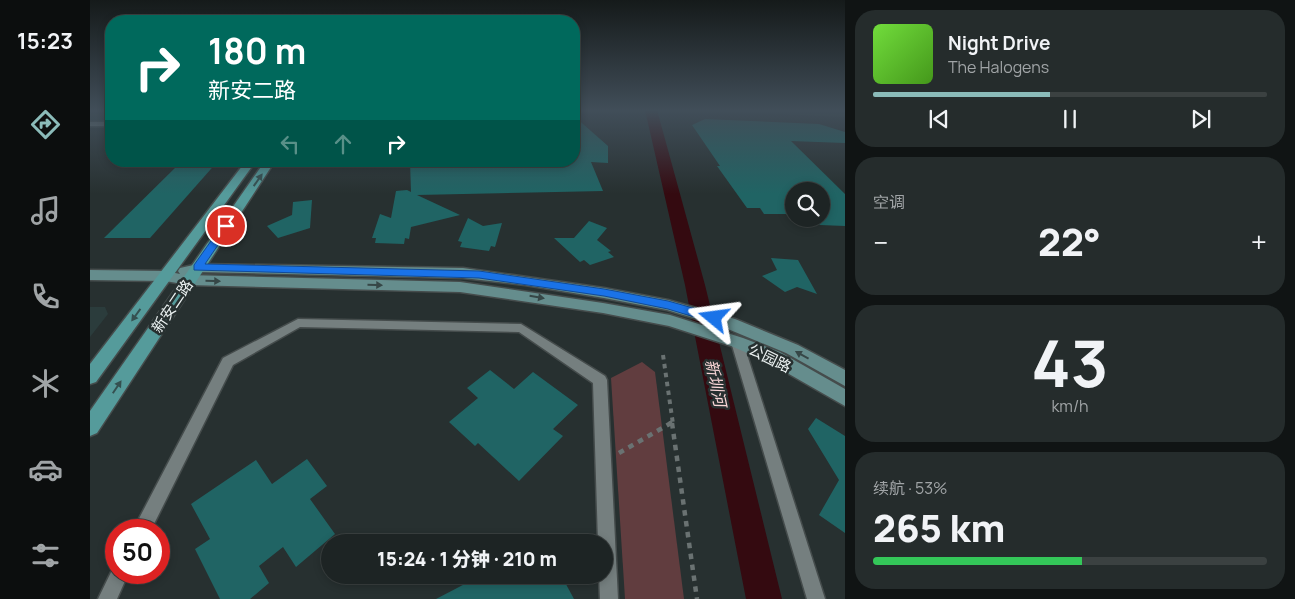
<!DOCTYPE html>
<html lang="zh">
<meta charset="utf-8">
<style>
body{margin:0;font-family:Manrope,"Noto Sans SC",sans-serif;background:#252c2c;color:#f1f3f6;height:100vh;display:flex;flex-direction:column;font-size:19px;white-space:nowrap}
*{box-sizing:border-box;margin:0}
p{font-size:16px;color:#a0a4a6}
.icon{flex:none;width:28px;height:28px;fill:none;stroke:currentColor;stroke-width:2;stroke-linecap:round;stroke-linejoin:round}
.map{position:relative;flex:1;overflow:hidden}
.sheet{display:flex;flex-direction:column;gap:10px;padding:10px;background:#101414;width:450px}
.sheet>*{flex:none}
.hud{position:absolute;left:15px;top:15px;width:475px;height:152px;border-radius:20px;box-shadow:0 2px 8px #0003,0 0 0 1px #3b4141;background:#00695c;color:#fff;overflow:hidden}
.buttons{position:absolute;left:695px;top:182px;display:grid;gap:10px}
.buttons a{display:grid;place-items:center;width:45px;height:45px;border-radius:50%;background:#1d2424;box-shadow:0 2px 8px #0003,0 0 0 1px #3b4141;font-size:25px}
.speed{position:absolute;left:15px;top:519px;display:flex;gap:10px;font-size:25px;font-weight:700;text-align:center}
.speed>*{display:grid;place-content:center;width:65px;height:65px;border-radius:50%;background:#1d2424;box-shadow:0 2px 8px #0003,0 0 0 1px #3b4141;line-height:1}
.speed .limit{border:8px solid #d22;background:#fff;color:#111}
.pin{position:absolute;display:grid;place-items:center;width:42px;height:42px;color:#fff;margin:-21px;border:2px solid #fff;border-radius:50%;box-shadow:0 1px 5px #0007}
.me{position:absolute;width:55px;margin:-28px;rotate:286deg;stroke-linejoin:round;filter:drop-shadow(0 0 4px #0008)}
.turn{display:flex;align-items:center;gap:18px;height:105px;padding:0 20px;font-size:22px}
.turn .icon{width:65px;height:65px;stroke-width:2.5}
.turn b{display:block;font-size:35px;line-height:42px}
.lanes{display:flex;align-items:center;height:48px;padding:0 20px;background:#0003;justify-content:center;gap:25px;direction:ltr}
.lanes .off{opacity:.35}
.big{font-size:38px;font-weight:800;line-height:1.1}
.sheet .card{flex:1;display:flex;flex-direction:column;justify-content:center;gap:8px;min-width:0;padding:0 18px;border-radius:20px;background:#252c2c}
.sheet .dial{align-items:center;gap:0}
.dial b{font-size:65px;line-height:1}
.song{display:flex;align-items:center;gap:15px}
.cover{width:60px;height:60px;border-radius:8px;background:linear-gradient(135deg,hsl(100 70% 55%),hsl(100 70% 35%))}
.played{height:5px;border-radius:2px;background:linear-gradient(90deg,#8bbbb9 45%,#3b4141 45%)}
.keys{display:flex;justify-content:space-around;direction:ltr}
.heat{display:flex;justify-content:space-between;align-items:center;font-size:28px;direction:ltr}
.charge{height:8px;border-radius:4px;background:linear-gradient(90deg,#34c759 53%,#3b4141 0)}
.trip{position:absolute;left:231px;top:534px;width:292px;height:50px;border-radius:25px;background:#1d2424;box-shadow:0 2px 8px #0003,0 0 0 1px #3b4141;font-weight:800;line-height:50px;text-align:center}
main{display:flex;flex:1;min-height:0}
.tabs{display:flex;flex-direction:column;width:90px;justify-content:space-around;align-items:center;background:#0c0e0e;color:#a0a4a6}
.tabs .icon{width:35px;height:35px}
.tabs .current{color:#8bbbb9}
.tabs b{font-size:22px;color:#f1f3f6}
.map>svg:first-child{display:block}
.built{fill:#2b3c3c}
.green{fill:#613d3f}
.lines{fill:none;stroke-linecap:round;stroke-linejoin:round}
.canal{fill:#340a10;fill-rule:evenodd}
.building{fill:#206464;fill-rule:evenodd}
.service-casing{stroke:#454c4c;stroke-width:3}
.secondary-casing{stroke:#454c4c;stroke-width:3}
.primary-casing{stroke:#454c4c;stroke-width:3}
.path-far1{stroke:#6a7272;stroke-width:4;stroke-dasharray:4.5 4.5;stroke-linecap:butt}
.path{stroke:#6a7272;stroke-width:4.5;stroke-dasharray:5.5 5.5;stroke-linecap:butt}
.service{fill:#757f7f;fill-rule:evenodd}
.secondary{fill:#658d8d;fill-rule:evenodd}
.primary{fill:#559b9b;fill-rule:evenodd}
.oneway{fill:#355050}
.oneway2{fill:#364747}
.route{fill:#1a73e8;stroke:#114b97}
.labels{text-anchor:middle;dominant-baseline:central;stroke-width:5;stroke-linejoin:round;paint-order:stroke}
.street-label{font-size:15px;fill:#ebf1f1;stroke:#273030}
.water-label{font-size:16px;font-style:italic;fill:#f9d6d7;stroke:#273030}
</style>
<main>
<nav class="tabs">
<b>15:23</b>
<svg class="icon current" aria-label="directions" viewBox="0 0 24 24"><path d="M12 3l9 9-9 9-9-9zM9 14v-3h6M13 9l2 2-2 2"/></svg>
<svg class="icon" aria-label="music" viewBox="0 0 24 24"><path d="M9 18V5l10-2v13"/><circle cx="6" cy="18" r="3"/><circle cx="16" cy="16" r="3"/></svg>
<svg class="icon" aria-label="phone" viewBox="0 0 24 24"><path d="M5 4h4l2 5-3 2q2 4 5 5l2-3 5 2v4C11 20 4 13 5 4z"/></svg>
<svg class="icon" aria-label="climate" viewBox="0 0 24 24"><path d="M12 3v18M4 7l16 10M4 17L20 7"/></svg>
<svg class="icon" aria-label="car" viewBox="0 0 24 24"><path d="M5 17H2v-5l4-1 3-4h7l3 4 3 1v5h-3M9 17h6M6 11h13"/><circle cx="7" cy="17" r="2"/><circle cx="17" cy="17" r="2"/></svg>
<svg class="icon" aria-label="filters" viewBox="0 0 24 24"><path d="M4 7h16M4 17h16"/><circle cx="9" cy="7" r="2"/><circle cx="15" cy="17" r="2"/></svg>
</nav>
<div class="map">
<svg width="755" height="599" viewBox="0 0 755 599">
<rect width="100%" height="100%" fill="#273030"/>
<g class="built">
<rect x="0" y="110" width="21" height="13"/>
<path d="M 595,110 L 755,110 L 755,117 Z"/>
<path d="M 0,307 L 15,307 L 18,314 L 0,337 Z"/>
</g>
<path class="green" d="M 552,362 L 565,372 L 594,599 L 535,599 L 521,378 Z"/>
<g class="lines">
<path class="canal" d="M 555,110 L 567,110 L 615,285 L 692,599 L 656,599 L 595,285 Z"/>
</g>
<g class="building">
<path d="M 484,116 L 518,146 L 518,163 L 501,162 L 513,191 L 327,195 L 370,215 L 321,227 L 319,239 L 315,238 L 314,244 L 285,243 L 286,238 L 282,238 L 290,214 L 301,218 L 306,191 L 317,190 L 321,192 L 320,161 L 484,161 Z"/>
<path d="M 615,119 L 729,124 L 755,132 L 755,143 L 701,141 L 755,194 L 755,226 L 730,225 L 725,220 L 700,219 L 696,214 L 674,214 L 670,208 L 657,208 L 627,166 L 630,166 L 602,125 ZM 704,191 L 731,191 L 731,219 L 704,219 Z"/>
<path d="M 92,161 L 128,161 L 60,238 L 14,238 Z"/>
<path d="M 222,200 L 220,228 L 188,238 L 177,226 L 202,215 L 203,202 Z"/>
<path d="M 378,218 L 393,226 L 412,223 L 405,247 L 401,246 L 399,251 L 370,247 L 372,242 L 368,241 Z"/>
<path d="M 499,221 L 517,228 L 507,240 L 521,251 L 518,252 L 524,257 L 500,265 L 494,260 L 490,262 L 464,238 L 484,238 Z"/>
<path d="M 681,258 L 708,260 L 727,294 L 707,287 L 695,292 L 672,276 L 687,270 Z"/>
<path d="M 400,370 L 424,389 L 443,372 L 488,405 L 463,429 L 473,436 L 429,481 L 388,443 L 385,446 L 359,422 L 388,398 L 377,388 Z"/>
<path d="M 726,418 L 755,436 L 755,533 L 729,515 L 749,480 L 718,429 Z"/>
<path d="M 217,459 L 237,486 L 220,499 L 245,534 L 206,567 L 193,547 L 169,566 L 179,583 L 160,599 L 130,599 L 105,549 L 120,539 L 101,504 L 166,460 L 182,484 Z"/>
<path d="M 392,575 L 471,575 L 484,599 L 346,599 Z"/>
</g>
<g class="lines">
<defs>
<g id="service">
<rect x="0" y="122" width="21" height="4"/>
<path d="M 208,319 L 431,324 L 515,376 L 517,380 L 528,599 L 510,599 L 509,575 L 515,575 L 515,542 L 508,542 L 503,383 L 429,332 L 210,327 L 143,365 L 61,530 L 43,530 L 133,358 Z"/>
<path d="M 647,337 L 651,339 L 653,342 L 735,599 L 717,599 L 641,342 L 643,339 Z"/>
<path d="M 26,564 L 26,572 L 39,572 L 27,599 L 8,599 L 24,566 Z"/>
</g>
<path id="secondary" d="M 108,264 L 373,268 L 514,288 L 578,300 L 645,319 L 708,345 L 755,370 L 755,386 L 696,353 L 633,327 L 577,310 L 514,298 L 435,285 L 373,278 L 108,272 L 97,275 L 370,282 L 513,303 L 580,315 L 653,338 L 690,352 L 755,389 L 755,406 L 678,362 L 641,346 L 579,326 L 513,313 L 370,292 L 99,285 L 75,281 L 0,280 L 0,270 L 75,271 L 90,274 L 88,271 L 90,268 Z"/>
<g id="primary">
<path d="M 156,161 L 166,161 L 6,382 L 0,384 L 0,364 Z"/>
<path d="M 175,161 L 185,161 L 7,433 L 0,436 L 0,411 Z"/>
</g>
</defs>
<use href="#service" class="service-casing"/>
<use href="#secondary" class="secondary-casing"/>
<use href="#primary" class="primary-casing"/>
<g class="path-far1">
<path d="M 573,355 L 583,424"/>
<path d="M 579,424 L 582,422"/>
</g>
<g class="path">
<path d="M 582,423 L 607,599"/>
<path d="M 529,453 L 581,423"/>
</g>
<use href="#service" class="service"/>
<use href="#secondary" class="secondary"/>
<use href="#primary" class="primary"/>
</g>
<defs><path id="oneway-solid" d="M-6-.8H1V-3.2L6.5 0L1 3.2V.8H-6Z" transform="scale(1.25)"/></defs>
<g class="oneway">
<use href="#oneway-solid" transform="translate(168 180) rotate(-55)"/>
<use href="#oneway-solid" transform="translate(46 315) rotate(126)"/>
<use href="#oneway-solid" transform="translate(27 387) rotate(-56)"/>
</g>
<g class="oneway2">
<use href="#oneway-solid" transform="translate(123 281) rotate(1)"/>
<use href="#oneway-solid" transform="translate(285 285) rotate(1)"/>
<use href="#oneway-solid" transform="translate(447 297) rotate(10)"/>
<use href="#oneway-solid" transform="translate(712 355) rotate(-151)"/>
</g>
<linearGradient id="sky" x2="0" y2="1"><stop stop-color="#151a1a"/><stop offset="0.57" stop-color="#414e59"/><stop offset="1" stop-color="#414e59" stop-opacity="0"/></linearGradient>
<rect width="755" height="194" fill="url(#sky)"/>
<path class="route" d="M 136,223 L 141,226 L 115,264 L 389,271 L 514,289 L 578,301 L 628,315 L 630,318 L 624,323 L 578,309 L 514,296 L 389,278 L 104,270 L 104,265 L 133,224 Z"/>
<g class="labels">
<g class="street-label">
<text transform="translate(82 306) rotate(-56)">新安二路</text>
<text transform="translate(680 358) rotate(26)">公园路</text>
</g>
<g class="water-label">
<text transform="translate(626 383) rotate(78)">新圳河</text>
</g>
</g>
</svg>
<div class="buttons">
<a><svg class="icon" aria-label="search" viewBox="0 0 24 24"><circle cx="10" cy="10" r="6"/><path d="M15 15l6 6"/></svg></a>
</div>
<div class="speed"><div class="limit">50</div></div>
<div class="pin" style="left:136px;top:226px;background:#d93025"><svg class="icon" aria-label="arrive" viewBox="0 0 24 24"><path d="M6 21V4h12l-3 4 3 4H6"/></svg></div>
<svg class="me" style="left:624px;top:318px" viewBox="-20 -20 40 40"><path d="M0-17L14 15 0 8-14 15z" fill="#1a73e8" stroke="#fff" stroke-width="4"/></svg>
<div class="trip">15:24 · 1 分钟 · 210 m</div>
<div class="hud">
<div class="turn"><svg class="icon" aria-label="right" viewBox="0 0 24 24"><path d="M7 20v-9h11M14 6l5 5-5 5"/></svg><div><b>180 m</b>新安二路</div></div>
<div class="lanes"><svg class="icon off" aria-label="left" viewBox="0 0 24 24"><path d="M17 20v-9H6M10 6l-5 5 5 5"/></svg><svg class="icon off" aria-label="ahead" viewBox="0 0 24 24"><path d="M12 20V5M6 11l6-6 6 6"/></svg><svg class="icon" aria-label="right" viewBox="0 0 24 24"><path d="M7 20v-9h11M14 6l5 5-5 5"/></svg></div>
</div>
</div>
<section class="sheet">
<div class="card">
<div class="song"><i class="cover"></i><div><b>Night Drive</b><p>The Halogens</p></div></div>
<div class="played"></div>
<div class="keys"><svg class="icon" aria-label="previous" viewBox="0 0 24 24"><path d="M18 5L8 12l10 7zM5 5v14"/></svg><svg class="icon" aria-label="pause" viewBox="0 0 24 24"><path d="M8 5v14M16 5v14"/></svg><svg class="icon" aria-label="next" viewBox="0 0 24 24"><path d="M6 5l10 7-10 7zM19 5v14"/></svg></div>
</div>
<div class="card"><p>空调</p>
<div class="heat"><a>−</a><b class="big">22°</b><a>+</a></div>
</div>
<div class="card dial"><b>43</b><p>km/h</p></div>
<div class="card"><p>续航 · 53%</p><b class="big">265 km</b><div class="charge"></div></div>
</section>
</main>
